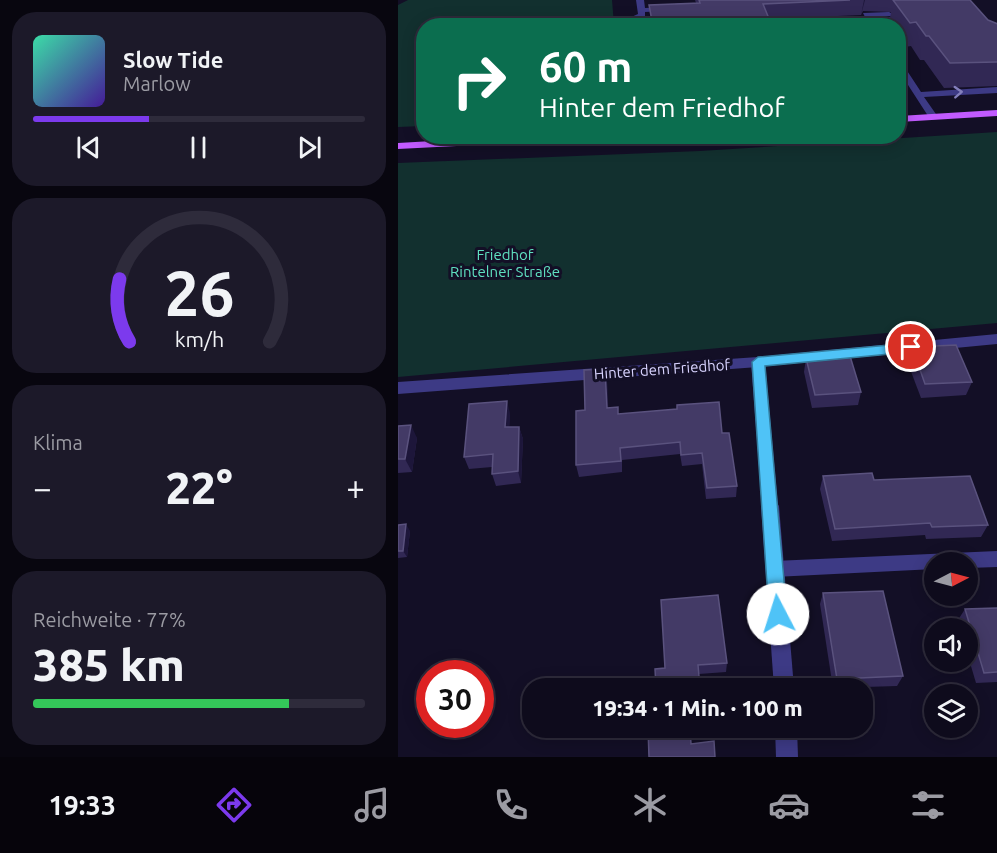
<!DOCTYPE html>
<html lang="de">
<meta charset="utf-8">
<style>
body{margin:0;font-family:Ubuntu,sans-serif;background:#1c1929;color:#f1f3f6;height:100vh;display:flex;flex-direction:column;font-size:22px;white-space:nowrap}
*{box-sizing:border-box;margin:0}
p{font-size:20px;color:#9b9ba3}
.icon{flex:none;width:33px;height:33px;fill:none;stroke:currentColor;stroke-width:2;stroke-linecap:round;stroke-linejoin:round}
.map{position:relative;flex:1;overflow:hidden}
.details{display:flex;flex-direction:column;gap:12px;padding:12px;background:#08060f;width:398px}
.details>*{flex:none}
.top-card{position:absolute;left:18px;top:18px;width:490px;height:126px;border-radius:24px;box-shadow:0 3px 15px #0003,0 0 0 2px #2e2b3b;background:#0b6e4f;color:#fff;overflow:hidden}
.needle{width:39px;rotate:84deg}
.tools{position:absolute;left:526px;top:552px;display:grid;gap:12px}
.tools a{display:grid;place-items:center;width:54px;height:54px;border-radius:50%;background:#0e0b1c;box-shadow:0 3px 15px #0003,0 0 0 2px #2e2b3b;font-size:30px}
.speed{position:absolute;left:18px;top:660px;display:flex;gap:12px;font-size:30px;font-weight:700;text-align:center}
.speed>*{display:grid;place-content:center;width:78px;height:78px;border-radius:50%;background:#0e0b1c;box-shadow:0 3px 15px #0003,0 0 0 2px #2e2b3b;line-height:1}
.speed .limit{border:9px solid #d22;background:#fff;color:#111}
.pin{position:absolute;display:grid;place-items:center;width:51px;height:51px;color:#fff;margin:-26px;border:3px solid #fff;border-radius:50%;box-shadow:0 2px 6px #0007}
.me{position:absolute;width:66px;margin:-33px;rotate:355deg;stroke-linejoin:round;filter:drop-shadow(0 0 4px #0008)}
.turn{display:flex;align-items:center;gap:21px;height:126px;padding:0 24px;font-size:27px}
.turn .icon{width:78px;height:78px;stroke-width:2.5}
.turn b{display:block;font-size:42px;line-height:51px}
.big{font-size:45px;font-weight:800;line-height:1.1}
.details .card{flex:1;display:flex;flex-direction:column;justify-content:center;gap:9px;min-width:0;padding:0 21px;border-radius:24px;background:#1c1929}
.details .dial{align-items:center;gap:0}
.dial svg{height:156px;overflow:visible;fill:none;stroke:#2e2b3b;stroke-width:7;stroke-linecap:round;text-anchor:middle}
.dial text{fill:#f1f3f6;stroke:none}
.song{display:flex;align-items:center;gap:18px}
.cover{width:72px;height:72px;border-radius:9px;background:linear-gradient(135deg,hsl(160 70% 55%),hsl(260 70% 35%))}
.played{height:6px;border-radius:3px;background:linear-gradient(90deg,#7c3aed 35%,#2e2b3b 35%)}
.keys{display:flex;justify-content:space-around;direction:ltr}
.heat{display:flex;justify-content:space-between;align-items:center;font-size:33px;direction:ltr}
.charge{height:9px;border-radius:4px;background:linear-gradient(90deg,#34c759 77%,#2e2b3b 0)}
.trip{position:absolute;left:124px;top:678px;width:351px;height:60px;border-radius:24px;background:#0e0b1c;box-shadow:0 3px 15px #0003,0 0 0 2px #2e2b3b;font-weight:800;line-height:60px;text-align:center}
.dock{display:flex;height:96px;justify-content:space-around;align-items:center;background:#06040b;color:#9b9ba3}
.dock .icon{width:42px;height:42px}
.dock .active{color:#7c3aed}
.dock b{font-size:27px;color:#f1f3f6}
main{display:flex;flex:1;min-height:0}
.map>svg:first-child{display:block}
.green{fill:#12302f}
.lines{fill:none;stroke-linecap:round;stroke-linejoin:round}
.lane{fill:#3d3a85;fill-rule:evenodd}
.street{fill:#3d3a85;fill-rule:evenodd}
.primary{fill:#c25bff;fill-rule:evenodd}
.wall{fill:#312854}
.shaded-wall{fill:#1d163a}
.building{fill:#433a66;stroke:#5a527e;stroke-width:1.5}
.oneway{stroke:#837fbc}
.route{fill:#4fc3f7;stroke:#337fa1;stroke-width:1.5}
.labels{text-anchor:middle;dominant-baseline:central;stroke-width:6;stroke-linejoin:round;paint-order:stroke}
.park-label{font-size:15px;fill:#5fe0c0;stroke:#130f26}
.street-label{font-size:15px;fill:#d9d4ff;stroke:#130f26}
</style>
<main>
<section class="details">
<div class="card">
<div class="song"><i class="cover"></i><div><b>Slow Tide</b><p>Marlow</p></div></div>
<div class="played"></div>
<div class="keys"><svg class="icon" aria-label="previous" viewBox="0 0 24 24"><path d="M18 5L8 12l10 7zM5 5v14"/></svg><svg class="icon" aria-label="pause" viewBox="0 0 24 24"><path d="M8 5v14M16 5v14"/></svg><svg class="icon" aria-label="next" viewBox="0 0 24 24"><path d="M6 5l10 7-10 7zM19 5v14"/></svg></div>
</div>
<div class="card dial"><svg viewBox="0 0 100 80">
<path d="M14 69A42 42 0 1 1 86 69"/>
<path d="M14 69A42 42 0 0 1 9 37" stroke="#7c3aed"/>
<text x="50" y="56" font-size="32" font-weight="700">26</text>
<text x="50" y="72" font-size="11">km/h</text>
</svg></div>
<div class="card"><p>Klima</p>
<div class="heat"><a>−</a><b class="big">22°</b><a>+</a></div>
</div>
<div class="card"><p>Reichweite · 77%</p><b class="big">385 km</b><div class="charge"></div></div>
</section>
<div class="map">
<svg width="600" height="757" viewBox="0 0 600 757">
<rect width="100%" height="100%" fill="#130f26"/>
<g class="green">
<path d="M 10,0 L 214,0 L 216,25 L 26,26 L 25,126 L 0,127 L 0,5 Z"/>
<path d="M 599,132 L 599,323 L 0,377 L 0,163 L 302,151 Z"/>
</g>
<g class="lines">
<g class="lane">
<path d="M 238,0 L 246,0 L 247,8 L 268,7 L 272,9 L 268,11 L 247,12 L 247,17 L 235,22 L 234,26 L 226,26 L 229,19 L 240,14 Z"/>
<path d="M 491,12 L 495,14 L 494,16 L 473,17 L 503,17 L 507,19 L 503,21 L 476,22 L 478,26 L 452,26 L 469,21 L 465,13 Z"/>
<path d="M 501,63 L 504,63 L 523,92 L 600,87 L 600,93 L 526,97 L 540,117 L 532,119 L 501,71 Z"/>
<path d="M 360,357 L 367,362 L 380,506 L 378,511 L 372,513 L 366,511 L 364,506 L 353,362 Z"/>
<path d="M 600,551 L 600,567 L 570,568 L 570,562 L 537,562 L 537,569 L 376,577 L 370,574 L 368,569 L 370,564 L 376,561 Z"/>
</g>
<g class="street">
<path d="M 600,334 L 600,344 L 360,367 L 0,394 L 0,382 L 360,357 Z"/>
<path d="M 372,499 L 378,501 L 381,506 L 396,688 L 376,688 L 363,506 L 366,501 Z"/>
<path d="M 377,728 L 399,728 L 400,757 L 378,757 Z"/>
</g>
<g class="primary">
<path d="M 600,110 L 600,116 L 501,122 L 501,116 Z"/>
<path d="M 121,136 L 196,136 L 191,139 L 0,149 L 0,143 Z"/>
</g>
</g>
<g class="wall">
<path d="M 297,0 L 572,0 L 590,20 L 600,24 L 600,86 L 546,88 L 526,60 L 522,60 L 513,46 L 507,47 L 501,38 L 501,26 L 492,26 L 491,24 L 493,12 L 465,11 L 463,15 L 371,19 L 374,26 L 253,26 L 251,5 L 298,3 Z"/>
<path d="M 514,347 L 574,382 L 568,395 L 523,398 L 509,361 Z"/>
<path d="M 408,358 L 463,392 L 460,405 L 414,408 L 406,372 Z"/>
<path d="M 207,369 L 209,381 L 210,408 L 220,414 L 324,433 L 339,486 L 338,497 L 308,499 L 304,464 L 284,466 L 282,454 L 224,460 L 224,472 L 181,477 L 178,465 L 187,410 Z"/>
<path d="M 112,413 L 111,427 L 121,427 L 125,439 L 123,483 L 98,486 L 94,474 L 94,467 L 71,469 L 66,457 Z"/>
<path d="M 0,426 L 19,438 L 14,472 L 0,473 Z"/>
<path d="M 425,476 L 476,480 L 590,525 L 583,537 L 528,539 L 527,535 L 434,541 L 422,489 Z"/>
<path d="M 0,525 L 12,531 L 9,557 L 0,558 Z"/>
<path d="M 425,593 L 505,676 L 499,686 L 435,688 L 422,604 Z"/>
<path d="M 600,608 L 600,682 L 578,683 L 570,656 L 570,628 L 562,628 L 560,620 L 567,609 Z"/>
<path d="M 329,663 L 328,672 L 301,674 L 257,669 Z"/>
</g>
<g class="shaded-wall">
<path d="M 466,0 L 467,0 L 463,15 Z"/>
<path d="M 207,369 L 209,381 L 211,420 L 209,408 Z"/>
<path d="M 109,401 L 112,413 L 111,439 L 107,427 Z"/>
<path d="M 13,425 L 19,438 L 14,472 L 7,459 Z"/>
<path d="M 121,427 L 125,439 L 123,483 L 120,471 Z"/>
<path d="M 8,524 L 12,531 L 9,557 L 5,551 Z"/>
</g>
<g class="building">
<path d="M 301,0 L 452,0 L 365,4 L 374,26 L 255,26 L 251,5 L 302,3 Z"/>
<path d="M 495,0 L 572,0 L 590,20 L 600,24 L 600,62 L 552,63 L 531,36 L 528,36 L 518,22 L 512,23 Z"/>
<path d="M 558,345 L 574,382 L 527,384 L 514,347 Z"/>
<path d="M 452,356 L 463,392 L 417,395 L 408,358 Z"/>
<path d="M 207,369 L 209,408 L 220,407 L 220,414 L 279,409 L 279,405 L 321,402 L 324,433 L 331,433 L 339,486 L 309,488 L 304,453 L 283,455 L 282,442 L 222,448 L 223,461 L 178,465 L 178,411 L 187,410 L 186,370 Z"/>
<path d="M 109,401 L 107,427 L 121,427 L 120,471 L 94,474 L 95,454 L 66,457 L 71,404 Z"/>
<path d="M 13,425 L 7,459 L 0,459 L 0,426 Z"/>
<path d="M 474,473 L 476,480 L 572,476 L 590,525 L 534,527 L 532,523 L 437,529 L 425,476 Z"/>
<path d="M 8,524 L 5,551 L 0,551 L 0,525 Z"/>
<path d="M 485,591 L 505,676 L 439,679 L 425,593 Z"/>
<path d="M 320,595 L 329,663 L 300,665 L 302,688 L 258,688 L 257,669 L 267,668 L 263,600 Z"/>
<path d="M 600,608 L 600,672 L 586,673 L 567,609 Z"/>
<path d="M 250,728 L 292,728 L 293,744 L 316,741 L 317,757 L 251,757 Z"/>
</g>
<defs><path id="oneway-chevron" d="M-2-3.5L2.5 0L-2 3.5" fill="none" stroke-width="1.6" stroke-linecap="round" stroke-linejoin="round" transform="scale(1.5)"/></defs>
<use class="oneway" href="#oneway-chevron" transform="translate(560 92) rotate(-3)"/>
<path class="route" d="M 513,343 L 519,347 L 513,352 L 367,366 L 389,614 L 386,620 L 380,623 L 374,620 L 371,614 L 354,362 L 360,357 Z"/>
<g class="labels">
<g class="park-label">
<text x="107" y="254">Friedhof<tspan x="107" dy="17">Rintelner Straße</tspan></text>
</g>
<g class="street-label">
<text transform="translate(264 369) rotate(-4)">Hinter dem Friedhof</text>
</g>
</g>
</svg>
<div class="tools">
<a><svg class="needle" viewBox="-14 -14 28 28"><path d="M0-13l5 13h-10z" fill="#e53935"/><path d="M0 13l5-13h-10z" fill="#9b9ba3"/></svg></a>
<a><svg class="icon" aria-label="sound" viewBox="0 0 24 24"><path d="M4 9h4l5-4v14l-5-4H4zM17 9q2 3 0 6"/></svg></a>
<a><svg class="icon" aria-label="layers" viewBox="0 0 24 24"><path d="M12 4l9 5-9 5-9-5zM3 14l9 5 9-5"/></svg></a>
</div>
<div class="speed"><div class="limit">30</div></div>
<div class="pin" style="left:513px;top:347px;background:#d93025"><svg class="icon" aria-label="arrive" viewBox="0 0 24 24"><path d="M6 21V4h12l-3 4 3 4H6"/></svg></div>
<svg class="me" style="left:380px;top:614px" viewBox="-20 -20 40 40"><circle r="19" fill="#fff"/><path d="M0-13L10 11 0 6-10 11z" fill="#4fc3f7"/></svg>
<div class="trip">19:34 · 1 Min. · 100 m</div>
<div class="top-card">
<div class="turn"><svg class="icon" aria-label="right" viewBox="0 0 24 24"><path d="M7 20v-9h11M14 6l5 5-5 5"/></svg><div><b>60 m</b>Hinter dem Friedhof</div></div>
</div>
</div>
</main>
<nav class="dock">
<b>19:33</b>
<svg class="icon active" aria-label="directions" viewBox="0 0 24 24"><path d="M12 3l9 9-9 9-9-9zM9 14v-3h6M13 9l2 2-2 2"/></svg>
<svg class="icon" aria-label="music" viewBox="0 0 24 24"><path d="M9 18V5l10-2v13"/><circle cx="6" cy="18" r="3"/><circle cx="16" cy="16" r="3"/></svg>
<svg class="icon" aria-label="phone" viewBox="0 0 24 24"><path d="M5 4h4l2 5-3 2q2 4 5 5l2-3 5 2v4C11 20 4 13 5 4z"/></svg>
<svg class="icon" aria-label="climate" viewBox="0 0 24 24"><path d="M12 3v18M4 7l16 10M4 17L20 7"/></svg>
<svg class="icon" aria-label="car" viewBox="0 0 24 24"><path d="M5 17H2v-5l4-1 3-4h7l3 4 3 1v5h-3M9 17h6M6 11h13"/><circle cx="7" cy="17" r="2"/><circle cx="17" cy="17" r="2"/></svg>
<svg class="icon" aria-label="filters" viewBox="0 0 24 24"><path d="M4 7h16M4 17h16"/><circle cx="9" cy="7" r="2"/><circle cx="15" cy="17" r="2"/></svg>
</nav>
